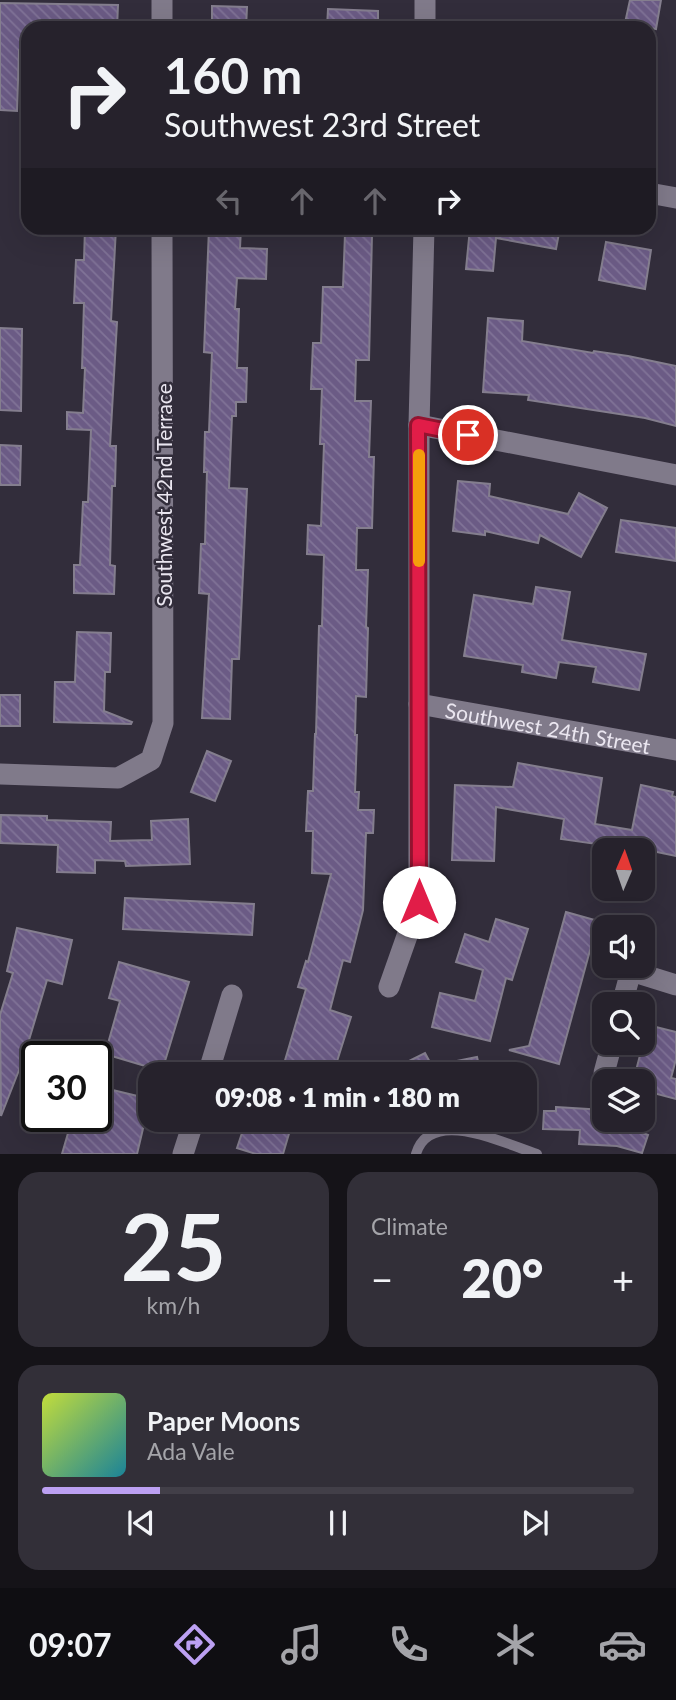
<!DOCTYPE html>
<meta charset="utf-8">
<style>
body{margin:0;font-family:Lato,sans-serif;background:#322f38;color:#f1f3f6;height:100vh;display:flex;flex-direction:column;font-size:26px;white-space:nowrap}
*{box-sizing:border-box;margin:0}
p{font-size:23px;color:#a4a4a9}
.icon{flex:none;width:38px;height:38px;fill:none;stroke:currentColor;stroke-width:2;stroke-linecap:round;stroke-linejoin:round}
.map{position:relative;height:1154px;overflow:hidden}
.side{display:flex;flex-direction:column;gap:18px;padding:18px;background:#151318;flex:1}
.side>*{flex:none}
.hud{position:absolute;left:21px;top:21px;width:635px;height:214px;border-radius:21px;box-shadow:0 7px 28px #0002,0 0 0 2px #423f48;background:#26222c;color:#f1f3f6;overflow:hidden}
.needle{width:46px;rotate:2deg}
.controls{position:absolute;left:592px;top:838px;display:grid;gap:14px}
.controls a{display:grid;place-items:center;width:63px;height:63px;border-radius:14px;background:#26222c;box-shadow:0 7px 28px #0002,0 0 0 2px #423f48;font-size:35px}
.speed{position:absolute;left:21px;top:1041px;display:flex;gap:14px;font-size:35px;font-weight:700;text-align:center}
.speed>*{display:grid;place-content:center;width:91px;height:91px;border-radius:50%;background:#26222c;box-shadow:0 7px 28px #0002,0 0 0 2px #423f48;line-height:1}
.speed .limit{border:4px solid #111;border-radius:10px;background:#fff;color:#111}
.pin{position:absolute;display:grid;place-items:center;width:60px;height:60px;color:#fff;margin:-30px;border:4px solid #fff;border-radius:50%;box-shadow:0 2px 7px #0007}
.me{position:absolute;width:77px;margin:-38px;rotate:0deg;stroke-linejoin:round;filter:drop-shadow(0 0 5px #0008)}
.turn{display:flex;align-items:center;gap:24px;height:147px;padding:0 28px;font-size:32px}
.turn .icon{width:91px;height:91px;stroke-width:2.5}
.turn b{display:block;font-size:49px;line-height:60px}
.lanes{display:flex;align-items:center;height:66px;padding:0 28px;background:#0003;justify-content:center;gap:35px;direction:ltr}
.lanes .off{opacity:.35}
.big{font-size:52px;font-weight:800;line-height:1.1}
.side .widget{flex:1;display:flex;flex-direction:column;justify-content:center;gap:10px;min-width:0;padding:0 24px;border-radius:21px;background:#322f38}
.side .dial{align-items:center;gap:0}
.dial b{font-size:91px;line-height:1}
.song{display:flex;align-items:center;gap:21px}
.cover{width:84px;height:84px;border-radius:10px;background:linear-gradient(135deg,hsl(70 70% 55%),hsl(190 70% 35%))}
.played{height:7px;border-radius:4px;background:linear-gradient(90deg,#bca0f2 20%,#423f48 20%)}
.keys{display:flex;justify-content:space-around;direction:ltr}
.heat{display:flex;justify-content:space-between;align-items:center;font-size:38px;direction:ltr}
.side .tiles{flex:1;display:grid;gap:18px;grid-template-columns:1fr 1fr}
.widget:last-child{grid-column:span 2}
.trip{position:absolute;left:138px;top:1062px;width:399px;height:70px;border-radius:21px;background:#26222c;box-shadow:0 7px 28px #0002,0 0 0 2px #423f48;font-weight:800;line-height:70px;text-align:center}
.tab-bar{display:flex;height:112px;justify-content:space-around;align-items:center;background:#0f0e12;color:#a4a4a9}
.tab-bar .icon{width:49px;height:49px}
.tab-bar .active{color:#bca0f2}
.tab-bar b{font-size:32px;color:#f1f3f6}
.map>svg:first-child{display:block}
.building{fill:url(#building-back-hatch);stroke:#847e8e;stroke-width:2}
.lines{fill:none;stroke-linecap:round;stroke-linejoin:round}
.lane{stroke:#807a8a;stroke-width:10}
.street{stroke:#807a8a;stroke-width:21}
.route-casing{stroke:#92132f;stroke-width:18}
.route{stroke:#e11d48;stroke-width:12}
.slow{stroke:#f59e0b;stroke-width:12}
.labels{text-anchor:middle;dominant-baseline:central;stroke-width:5;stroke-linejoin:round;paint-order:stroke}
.street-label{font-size:21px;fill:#eae6f0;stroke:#322d3b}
</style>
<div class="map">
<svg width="676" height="1154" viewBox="0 0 676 1154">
<defs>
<pattern id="building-back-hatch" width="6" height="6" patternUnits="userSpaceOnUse" patternTransform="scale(1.75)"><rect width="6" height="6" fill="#6b5b85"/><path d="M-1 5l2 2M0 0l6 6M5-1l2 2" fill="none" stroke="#807397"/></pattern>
</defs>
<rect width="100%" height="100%" fill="#322d3b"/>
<g class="building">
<path d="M 630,0 L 661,0 L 656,29 L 625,23 Z"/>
<path d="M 0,3 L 118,5 L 117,28 L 28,28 L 28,50 L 19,50 L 17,111 L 0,110 Z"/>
<path d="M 212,6 L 247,7 L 246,28 L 212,28 Z"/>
<path d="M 328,9 L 378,11 L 378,28 L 327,28 Z"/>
<path d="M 85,228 L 116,228 L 111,321 L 117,322 L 110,446 L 116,446 L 115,486 L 112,486 L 110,565 L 115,566 L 114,594 L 74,593 L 74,565 L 80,565 L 83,502 L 88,502 L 91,430 L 67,429 L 67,412 L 83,413 L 85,368 L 82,368 L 84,303 L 74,303 L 76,260 L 84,260 Z"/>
<path d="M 209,228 L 241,228 L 240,248 L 267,249 L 266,279 L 237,278 L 235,309 L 239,309 L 237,368 L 247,368 L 246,402 L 236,402 L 236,416 L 232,416 L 229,488 L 247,489 L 239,659 L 232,659 L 230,719 L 202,718 L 209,594 L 199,593 L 201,544 L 205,544 L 207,472 L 204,472 L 205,432 L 209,432 L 212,353 L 204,352 Z"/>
<path d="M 470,228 L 560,228 L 556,249 L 496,238 L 493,271 L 466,269 Z"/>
<path d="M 345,234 L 372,235 L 369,360 L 356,360 L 355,401 L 371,401 L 369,457 L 374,457 L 372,528 L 357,528 L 356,570 L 368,570 L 366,627 L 368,628 L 366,697 L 356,696 L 355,735 L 357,735 L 355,792 L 359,792 L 358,810 L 374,810 L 373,833 L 366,833 L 363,910 L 350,962 L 343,960 L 330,1010 L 351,1017 L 333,1074 L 281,1074 L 306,989 L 298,987 L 306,961 L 308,962 L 331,874 L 312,873 L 313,831 L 306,831 L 308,791 L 313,791 L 315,734 L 316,734 L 319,626 L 322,626 L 324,555 L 307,554 L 308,525 L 321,526 L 324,444 L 320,444 L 322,389 L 311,389 L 313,343 L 321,343 L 323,287 L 343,287 Z"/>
<path d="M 606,242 L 651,250 L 645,289 L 599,280 Z"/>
<path d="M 488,318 L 523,321 L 522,341 L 593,353 L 594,351 L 628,356 L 676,366 L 676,426 L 645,418 L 528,400 L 529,395 L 483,392 Z"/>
<path d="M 0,328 L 22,329 L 21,411 L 0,410 Z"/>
<path d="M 0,445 L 21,446 L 20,485 L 0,485 Z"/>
<path d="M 458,481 L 490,484 L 489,496 L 568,514 L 579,493 L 607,508 L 581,557 L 540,535 L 538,543 L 485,531 L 485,535 L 453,531 Z"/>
<path d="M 621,520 L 676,528 L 676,561 L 616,552 Z"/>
<path d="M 536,587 L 570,592 L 562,640 L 646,654 L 639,690 L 593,682 L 596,667 L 559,662 L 556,678 L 522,672 L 523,665 L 464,656 L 474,595 L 533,604 Z"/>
<path d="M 77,632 L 111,633 L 110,672 L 105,672 L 104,711 L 132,722 L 131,724 L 54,722 L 55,682 L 75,682 Z"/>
<rect x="0" y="695" width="20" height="31"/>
<path d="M 207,751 L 231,761 L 215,801 L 191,792 Z"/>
<path d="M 518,763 L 602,778 L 595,824 L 632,830 L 641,785 L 673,792 L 672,796 L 676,797 L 676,856 L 604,841 L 603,845 L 561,839 L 564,819 L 496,807 L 494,861 L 452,860 L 455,785 L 513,787 Z"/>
<path d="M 1,815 L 47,816 L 47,820 L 111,822 L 110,841 L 152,840 L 151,821 L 188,819 L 190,864 L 126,866 L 125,861 L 95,860 L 95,873 L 57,872 L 58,845 L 0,843 Z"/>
<path d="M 125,898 L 254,904 L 252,935 L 123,929 Z"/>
<path d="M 566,912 L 598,921 L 559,1064 L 509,1050 L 529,1046 Z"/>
<path d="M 496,919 L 528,929 L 512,980 L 506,978 L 490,1041 L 432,1027 L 440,993 L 475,1001 L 483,970 L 456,962 L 465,934 L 489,942 Z"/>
<path d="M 17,928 L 72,940 L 62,984 L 47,980 L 23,1060 L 1,1116 L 0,1015 L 13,973 L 7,971 Z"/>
<path d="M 119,962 L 189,982 L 162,1071 L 105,1054 L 120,1001 L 109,998 Z"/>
<path d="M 648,1025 L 676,1032 L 676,1059 L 671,1078 L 676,1079 L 676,1099 L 642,1090 L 642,1082 L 633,1082 Z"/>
<path d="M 425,1053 L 432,1066 L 477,1057 L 481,1074 L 411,1074 L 405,1063 Z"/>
<path d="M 96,1086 L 150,1099 L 137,1154 L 62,1154 L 73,1116 L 96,1116 Z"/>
<path d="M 556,1107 L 604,1110 L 604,1121 L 648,1135 L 642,1153 L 617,1146 L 579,1144 L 580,1130 L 543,1129 L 544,1111 L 556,1111 Z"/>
<path d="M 253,1120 L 293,1120 L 283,1154 L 256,1154 L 237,1148 L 246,1121 L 253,1123 Z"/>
</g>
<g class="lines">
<path class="lane" d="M 416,1154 C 430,1106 505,1144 537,1154"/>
<g class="street">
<path d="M 162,0 L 162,28"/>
<path d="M 425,0 L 425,28"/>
<path d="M 649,193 L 676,198"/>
<path d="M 419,425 L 676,475"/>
<path id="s1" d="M 419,704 L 676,750"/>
<path d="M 0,774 L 118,778 L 151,760 L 163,723 L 162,228"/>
<path d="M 389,987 L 419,902 L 419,425 L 424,228"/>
<path d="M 622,1004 L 631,971 L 676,985"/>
<path d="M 604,1073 L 612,1043"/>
<path d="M 208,1074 L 232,995"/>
<path d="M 183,1154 L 194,1120"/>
</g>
</g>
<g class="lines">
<defs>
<path id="route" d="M 419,902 L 418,425 L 468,435"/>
</defs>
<use href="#route" class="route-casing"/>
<use href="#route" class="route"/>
<path class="slow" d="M 419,455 L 419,561"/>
</g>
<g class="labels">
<g class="street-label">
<text transform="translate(163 495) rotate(-90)">Southwest 42nd Terrace</text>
<text stroke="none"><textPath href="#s1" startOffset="131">Southwest 24th Street</textPath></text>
</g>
</g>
</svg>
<div class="controls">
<a><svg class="needle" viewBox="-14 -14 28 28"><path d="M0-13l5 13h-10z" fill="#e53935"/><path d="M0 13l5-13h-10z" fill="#a4a4a9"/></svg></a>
<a><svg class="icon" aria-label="sound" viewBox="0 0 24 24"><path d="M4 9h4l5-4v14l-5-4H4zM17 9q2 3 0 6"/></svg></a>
<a><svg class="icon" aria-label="search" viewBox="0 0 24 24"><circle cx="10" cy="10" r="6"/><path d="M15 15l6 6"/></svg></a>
<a><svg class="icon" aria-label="layers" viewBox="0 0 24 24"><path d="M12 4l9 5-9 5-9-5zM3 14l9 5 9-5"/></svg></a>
</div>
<div class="speed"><div class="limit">30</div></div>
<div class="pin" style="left:468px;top:435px;background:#d93025"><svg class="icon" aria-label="arrive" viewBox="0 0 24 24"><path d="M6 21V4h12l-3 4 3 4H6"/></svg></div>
<svg class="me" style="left:419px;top:902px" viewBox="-20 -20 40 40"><circle r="19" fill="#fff"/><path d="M0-13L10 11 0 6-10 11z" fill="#e11d48"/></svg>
<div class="trip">09:08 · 1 min · 180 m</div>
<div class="hud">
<div class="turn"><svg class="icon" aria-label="right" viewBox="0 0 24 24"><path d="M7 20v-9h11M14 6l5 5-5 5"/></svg><div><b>160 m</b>Southwest 23rd Street</div></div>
<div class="lanes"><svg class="icon off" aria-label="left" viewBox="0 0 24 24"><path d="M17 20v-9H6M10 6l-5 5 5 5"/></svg><svg class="icon off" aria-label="ahead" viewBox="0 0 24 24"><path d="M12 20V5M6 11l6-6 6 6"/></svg><svg class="icon off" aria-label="ahead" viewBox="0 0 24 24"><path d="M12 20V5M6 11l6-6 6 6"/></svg><svg class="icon" aria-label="right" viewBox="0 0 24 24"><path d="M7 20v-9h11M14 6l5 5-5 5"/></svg></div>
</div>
</div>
<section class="side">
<div class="tiles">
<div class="widget dial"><b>25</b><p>km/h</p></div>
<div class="widget"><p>Climate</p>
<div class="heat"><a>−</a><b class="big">20°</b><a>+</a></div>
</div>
<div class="widget">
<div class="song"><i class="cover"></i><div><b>Paper Moons</b><p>Ada Vale</p></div></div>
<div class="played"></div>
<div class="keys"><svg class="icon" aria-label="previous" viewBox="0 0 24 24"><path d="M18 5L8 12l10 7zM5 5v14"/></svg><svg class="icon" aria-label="pause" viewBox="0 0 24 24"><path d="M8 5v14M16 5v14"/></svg><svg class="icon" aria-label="next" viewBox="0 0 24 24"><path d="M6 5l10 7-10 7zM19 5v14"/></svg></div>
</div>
</div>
</section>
<nav class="tab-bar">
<b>09:07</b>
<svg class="icon active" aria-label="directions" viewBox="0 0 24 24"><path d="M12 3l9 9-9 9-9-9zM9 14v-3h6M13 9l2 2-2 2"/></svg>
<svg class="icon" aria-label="music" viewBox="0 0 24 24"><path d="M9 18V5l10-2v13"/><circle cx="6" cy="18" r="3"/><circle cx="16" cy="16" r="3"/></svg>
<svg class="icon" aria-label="phone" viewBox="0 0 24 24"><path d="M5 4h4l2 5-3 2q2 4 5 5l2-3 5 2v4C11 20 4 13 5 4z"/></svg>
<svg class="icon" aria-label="climate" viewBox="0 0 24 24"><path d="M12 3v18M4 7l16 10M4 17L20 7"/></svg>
<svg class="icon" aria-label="car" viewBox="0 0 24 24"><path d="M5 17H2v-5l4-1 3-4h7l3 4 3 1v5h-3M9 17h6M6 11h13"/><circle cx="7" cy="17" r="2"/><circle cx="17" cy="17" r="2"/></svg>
</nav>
